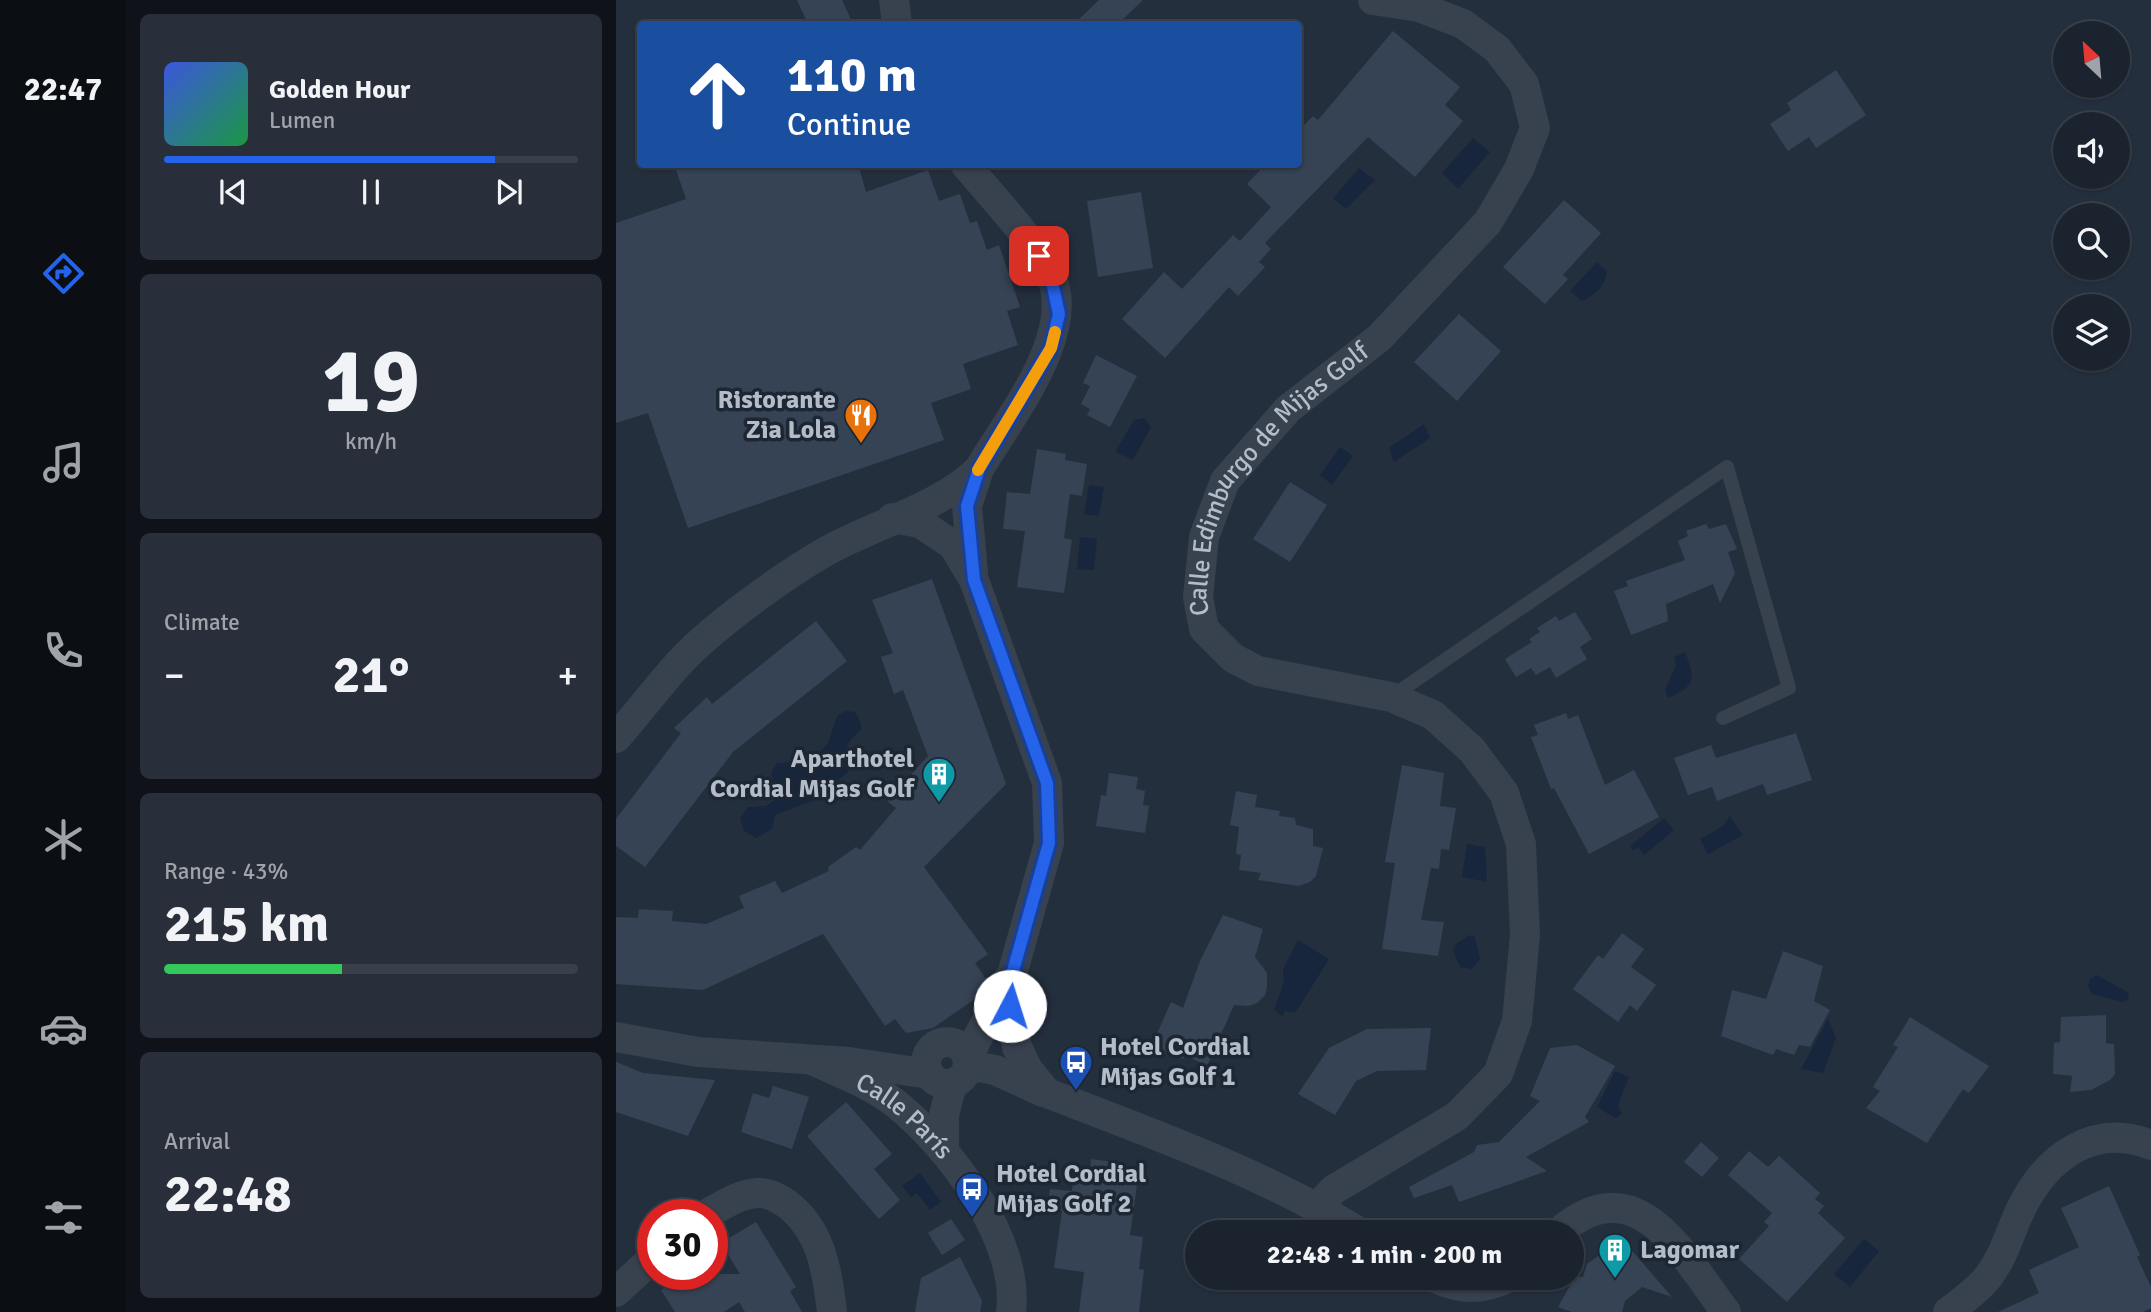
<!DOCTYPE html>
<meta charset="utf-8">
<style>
body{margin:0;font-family:Signika,sans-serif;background:#282f3a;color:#f1f3f6;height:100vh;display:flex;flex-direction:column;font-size:26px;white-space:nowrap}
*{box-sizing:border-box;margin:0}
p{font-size:23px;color:#a0a4aa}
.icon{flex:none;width:38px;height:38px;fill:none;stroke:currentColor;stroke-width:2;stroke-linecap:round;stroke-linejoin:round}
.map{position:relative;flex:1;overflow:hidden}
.details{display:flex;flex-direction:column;gap:14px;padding:14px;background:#0f1319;width:490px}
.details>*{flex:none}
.hud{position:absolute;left:21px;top:21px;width:665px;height:147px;border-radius:7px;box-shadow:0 2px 5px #0004,0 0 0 2px #39404a;background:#1a4fa0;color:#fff;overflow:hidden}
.needle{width:46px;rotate:334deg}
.controls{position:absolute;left:1437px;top:21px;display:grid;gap:14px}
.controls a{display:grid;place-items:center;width:77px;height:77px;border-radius:50%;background:#1b232e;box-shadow:0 2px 5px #0004,0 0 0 2px #39404a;font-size:35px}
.speed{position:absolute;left:21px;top:1199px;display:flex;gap:14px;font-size:35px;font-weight:700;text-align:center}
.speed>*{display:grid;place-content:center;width:91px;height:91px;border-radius:50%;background:#1b232e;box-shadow:0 2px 5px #0004,0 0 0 2px #39404a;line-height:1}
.speed .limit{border:10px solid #d22;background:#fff;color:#111}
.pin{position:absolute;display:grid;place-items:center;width:60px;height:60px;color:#fff;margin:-30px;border-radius:14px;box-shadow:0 4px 10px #0006}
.me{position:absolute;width:77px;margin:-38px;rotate:5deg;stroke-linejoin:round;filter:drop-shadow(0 0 5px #0008)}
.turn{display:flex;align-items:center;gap:24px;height:147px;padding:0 35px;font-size:32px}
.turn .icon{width:91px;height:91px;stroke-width:2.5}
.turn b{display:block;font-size:49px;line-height:60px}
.big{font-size:52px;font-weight:700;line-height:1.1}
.details .card{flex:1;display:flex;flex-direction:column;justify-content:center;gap:10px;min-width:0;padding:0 24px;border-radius:10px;background:#282f3a}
.details .dial{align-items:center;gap:0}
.dial b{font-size:91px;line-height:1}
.song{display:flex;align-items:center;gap:21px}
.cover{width:84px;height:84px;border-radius:10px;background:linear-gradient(135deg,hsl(230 70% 55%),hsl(140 70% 35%))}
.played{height:7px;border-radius:4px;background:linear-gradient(90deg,#2563eb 80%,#39404a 80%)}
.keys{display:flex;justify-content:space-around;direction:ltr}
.heat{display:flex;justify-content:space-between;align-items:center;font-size:38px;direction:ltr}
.charge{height:10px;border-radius:5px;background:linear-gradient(90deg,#34c759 43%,#39404a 0)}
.trip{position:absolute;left:569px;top:1220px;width:399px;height:70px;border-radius:35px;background:#1b232e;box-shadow:0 2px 5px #0004,0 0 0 2px #39404a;font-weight:700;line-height:70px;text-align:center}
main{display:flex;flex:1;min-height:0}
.menu{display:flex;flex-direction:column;width:126px;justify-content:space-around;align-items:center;background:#0b0e12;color:#a0a4aa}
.menu .icon{width:49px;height:49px}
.menu .active{color:#2563eb}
.menu b{font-size:32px;color:#f1f3f6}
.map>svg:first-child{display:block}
.water{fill:#17263c}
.building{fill:#364354}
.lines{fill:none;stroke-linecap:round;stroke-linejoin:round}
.lane{stroke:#38414e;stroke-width:14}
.street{stroke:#38414e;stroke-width:30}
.route-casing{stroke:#184099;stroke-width:18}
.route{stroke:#2563eb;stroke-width:12}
.slow{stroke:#f59e0b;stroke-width:12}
.labels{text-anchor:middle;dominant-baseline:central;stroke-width:7;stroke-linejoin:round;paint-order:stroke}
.poi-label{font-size:26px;font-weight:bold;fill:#b4bcc9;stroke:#1d2633;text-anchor:start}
.street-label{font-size:26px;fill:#b4bcc9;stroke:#1d2633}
</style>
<main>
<nav class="menu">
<b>22:47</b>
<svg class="icon active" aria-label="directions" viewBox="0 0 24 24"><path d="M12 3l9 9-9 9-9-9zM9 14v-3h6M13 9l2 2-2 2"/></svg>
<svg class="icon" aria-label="music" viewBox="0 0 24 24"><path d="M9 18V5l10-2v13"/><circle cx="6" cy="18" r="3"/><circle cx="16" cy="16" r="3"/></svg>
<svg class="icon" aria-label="phone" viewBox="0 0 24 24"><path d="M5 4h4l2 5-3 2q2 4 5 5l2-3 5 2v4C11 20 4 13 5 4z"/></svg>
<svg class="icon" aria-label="climate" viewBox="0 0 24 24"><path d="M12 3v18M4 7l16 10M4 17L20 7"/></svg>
<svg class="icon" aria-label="car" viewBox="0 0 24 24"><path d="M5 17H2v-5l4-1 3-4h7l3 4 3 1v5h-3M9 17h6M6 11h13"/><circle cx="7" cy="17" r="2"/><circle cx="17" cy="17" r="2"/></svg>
<svg class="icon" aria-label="filters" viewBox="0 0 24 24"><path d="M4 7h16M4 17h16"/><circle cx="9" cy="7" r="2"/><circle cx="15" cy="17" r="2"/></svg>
</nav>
<section class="details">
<div class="card">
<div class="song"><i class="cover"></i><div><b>Golden Hour</b><p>Lumen</p></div></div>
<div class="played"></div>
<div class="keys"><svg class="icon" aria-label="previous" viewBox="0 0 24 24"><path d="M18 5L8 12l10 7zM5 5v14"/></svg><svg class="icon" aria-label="pause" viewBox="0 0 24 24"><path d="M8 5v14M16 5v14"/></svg><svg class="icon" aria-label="next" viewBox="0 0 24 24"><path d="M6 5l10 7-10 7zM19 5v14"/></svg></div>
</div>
<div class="card dial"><b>19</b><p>km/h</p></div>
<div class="card"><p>Climate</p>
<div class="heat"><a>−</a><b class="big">21°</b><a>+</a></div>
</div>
<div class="card"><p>Range · 43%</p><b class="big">215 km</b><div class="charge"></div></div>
<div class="card"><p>Arrival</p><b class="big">22:48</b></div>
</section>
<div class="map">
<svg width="1535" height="1312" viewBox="0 0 1535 1312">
<rect width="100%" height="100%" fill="#242f3e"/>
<g class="water">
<path d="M 857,138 L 874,152 L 842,189 L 826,173 Z"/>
<path d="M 743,168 L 759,180 L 730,209 L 717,198 Z"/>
<path d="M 981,262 L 991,271 C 988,288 980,294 966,301 L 954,291 Z"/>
<path d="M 528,418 L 535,427 L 517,460 L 499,452 L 518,420 Z"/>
<path d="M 808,424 L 814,438 L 778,462 L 773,448 Z"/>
<path d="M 724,447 L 737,456 L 716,485 L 704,475 Z"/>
<path d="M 473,485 L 488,487 L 483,516 L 468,514 Z"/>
<path d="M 464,537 L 481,539 L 478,570 L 461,569 Z"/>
<path d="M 1069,652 C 1080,679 1080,686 1052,698 L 1049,690 L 1060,665 L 1058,657 Z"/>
<path d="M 229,711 L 239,712 L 245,723 L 245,730 C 228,743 228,752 232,772 L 199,800 L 159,815 L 156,829 L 140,838 L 128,831 L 124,818 L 132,807 L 150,806 L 163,797 L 155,774 L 161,763 L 196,761 L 212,743 L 221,716 Z"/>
<path d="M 1114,816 L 1127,835 L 1092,854 L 1084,839 L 1106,827 Z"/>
<path d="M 1048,818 L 1058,830 L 1028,855 L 1022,847 L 1017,851 L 1014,846 Z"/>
<path d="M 851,844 L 869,847 L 871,882 L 846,877 Z"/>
<path d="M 853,935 L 859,937 L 864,959 L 856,969 L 844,967 L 837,950 L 840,944 Z"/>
<path d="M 682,940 L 713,959 L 680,1012 L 668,1011 L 667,1017 L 658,1010 L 668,982 L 667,969 Z"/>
<path d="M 1481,975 L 1513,993 L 1512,1000 L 1506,1002 L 1476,994 L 1472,986 L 1474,979 Z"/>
<path d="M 1212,1019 L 1220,1038 L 1207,1073 L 1185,1069 Z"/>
<path d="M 999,1071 L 1013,1077 L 1002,1105 L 1006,1114 L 999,1118 L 981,1107 Z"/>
<path d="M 304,1173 L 325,1202 L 314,1210 L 301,1193 L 295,1197 L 286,1186 Z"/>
<path d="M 1248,1239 L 1263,1251 L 1234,1287 L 1218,1274 Z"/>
</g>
<g class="building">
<path d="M 181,0 L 226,0 L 237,24 L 192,24 Z"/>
<path d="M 483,0 L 527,0 L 502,24 L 458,24 Z"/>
<path d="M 777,31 L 844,87 L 829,105 L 847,121 L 799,177 L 752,137 L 649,243 L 655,249 L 643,262 L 649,267 L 622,296 L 613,287 L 549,358 L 506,319 L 548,272 L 566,289 L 617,235 L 624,241 L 655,207 L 631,184 L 650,164 L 682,164 L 682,131 L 697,116 L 702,120 Z"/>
<path d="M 1220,70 L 1250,115 L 1200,148 L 1193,137 L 1172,151 L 1154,124 L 1175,110 L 1171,103 Z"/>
<path d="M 58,164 L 242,164 L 250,192 L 312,170 L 323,201 L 344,194 L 354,223 L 361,221 L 371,250 L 383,245 L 404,307 L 391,311 L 402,345 L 347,364 L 355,389 L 315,403 L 328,440 L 72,528 L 32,413 L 0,423 L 0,223 L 70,199 Z"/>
<path d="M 525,192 L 537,268 L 482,277 L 471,201 Z"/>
<path d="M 948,200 L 985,233 L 947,275 L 952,279 L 929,304 L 887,267 Z"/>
<path d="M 843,314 L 885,351 L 841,401 L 798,362 Z"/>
<path d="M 480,355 L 521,376 L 494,427 L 471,415 L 474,409 L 465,404 L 474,386 L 467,383 Z"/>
<path d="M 421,449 L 450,454 L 449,460 L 471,464 L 466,496 L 454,494 L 448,538 L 456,540 L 448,593 L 401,587 L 409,531 L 387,529 L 391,492 L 414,494 Z"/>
<path d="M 674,482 L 711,505 L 674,562 L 637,539 Z"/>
<path d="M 1090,524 L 1093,529 L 1110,524 L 1121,549 L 1112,552 L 1119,573 L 1104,603 L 1097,584 L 1050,604 L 1052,621 L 1015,635 L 998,591 L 1012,586 L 1010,581 L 1069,560 L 1062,541 L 1072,536 L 1070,531 Z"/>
<path d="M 316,579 L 390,784 L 308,867 L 372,954 L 359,963 L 370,979 L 356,1001 L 317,1028 L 290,1033 L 279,1019 L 269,1026 L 207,934 L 87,990 L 0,984 L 0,917 L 22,918 L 23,909 L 57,911 L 56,921 L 90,924 L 128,908 L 123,896 L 159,881 L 166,893 L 213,871 L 212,867 L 240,847 L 244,850 L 280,808 L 271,801 L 312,756 L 287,690 L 278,694 L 265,657 L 277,653 L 256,600 Z"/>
<path d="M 959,612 L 976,639 L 964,647 L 971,659 L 940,678 L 934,667 L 920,675 L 915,668 L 900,677 L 889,659 L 916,642 L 913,639 L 924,632 L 921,628 L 940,616 L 943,621 Z"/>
<path d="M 200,621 L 231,661 L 117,752 L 29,867 L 0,846 L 0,819 L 65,733 L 58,728 L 91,697 L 96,704 Z"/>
<path d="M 950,713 L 952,719 L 962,715 L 989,785 L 1018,770 L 1043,817 L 973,854 L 938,788 L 935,789 L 915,737 L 922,735 L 918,725 Z"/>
<path d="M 1180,733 L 1196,780 L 1151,795 L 1147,784 L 1101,801 L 1096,787 L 1072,795 L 1058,758 L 1095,745 L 1100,758 Z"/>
<path d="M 786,765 L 828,773 L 824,806 L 840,808 L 833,850 L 825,849 L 823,869 L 815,868 L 805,920 L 828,922 L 822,956 L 766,949 L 779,863 L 769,862 Z"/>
<path d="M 493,773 L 522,777 L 520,789 L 529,791 L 527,805 L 533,806 L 529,833 L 480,826 L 485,795 L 490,796 Z"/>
<path d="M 620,791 L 641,795 L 639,807 L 664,811 L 663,816 L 679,818 L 680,825 L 697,829 L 697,846 L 707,848 L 700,876 L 694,882 L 682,886 L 642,880 L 645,873 L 623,870 L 625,855 L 620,854 L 623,827 L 614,825 Z"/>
<path d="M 607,915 L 647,929 L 639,957 L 651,973 L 651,986 L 649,995 L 641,1003 L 632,1006 L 618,1005 L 591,1066 L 569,1055 L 567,1059 L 541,1048 L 545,1038 L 540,1036 L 555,1002 L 567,1008 L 584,961 Z"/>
<path d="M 1006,933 L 1028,949 L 1015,967 L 1040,985 L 1021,1011 L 1014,1005 L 1002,1022 L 957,989 L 982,955 L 987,959 Z"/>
<path d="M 1167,951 L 1207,966 L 1198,1001 L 1214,1010 L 1194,1047 L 1183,1045 L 1178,1055 L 1160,1049 L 1157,1055 L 1105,1036 L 1116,990 L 1150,999 Z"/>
<path d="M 1490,1015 L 1490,1043 L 1498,1044 L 1499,1074 L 1494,1080 L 1475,1090 L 1454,1092 L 1456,1076 L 1437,1074 L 1438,1043 L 1444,1042 L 1445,1017 Z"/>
<path d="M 1294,1017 L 1373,1066 L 1353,1093 L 1347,1089 L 1311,1143 L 1250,1108 L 1264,1091 L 1257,1087 L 1282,1047 L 1277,1045 Z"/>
<path d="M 815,1028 L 810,1070 L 761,1071 L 740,1081 L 719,1115 L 682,1094 L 713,1048 L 751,1029 Z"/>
<path d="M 961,1045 L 999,1066 L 969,1117 L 973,1122 L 910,1157 L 931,1171 L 843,1202 L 836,1185 L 798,1198 L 793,1187 L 858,1152 L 861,1145 L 883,1142 L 924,1101 L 914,1096 L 934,1048 Z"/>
<path d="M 0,1062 L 27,1073 L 99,1080 L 72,1136 L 0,1112 Z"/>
<path d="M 157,1086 L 193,1097 L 176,1149 L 125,1132 L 137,1093 L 153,1098 Z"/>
<path d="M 230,1102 L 276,1154 L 258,1169 L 284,1200 L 263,1219 L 191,1136 Z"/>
<path d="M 1085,1142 L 1103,1158 L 1086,1177 L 1068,1162 Z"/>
<path d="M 1133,1151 L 1152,1167 L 1163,1156 L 1204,1193 L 1199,1199 L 1208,1206 L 1202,1213 L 1229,1238 L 1171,1302 L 1123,1259 L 1153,1226 L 1148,1222 L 1156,1213 L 1112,1175 Z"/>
<path d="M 475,1159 L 504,1163 L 503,1174 L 522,1177 L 514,1235 L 527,1237 L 523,1269 L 528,1270 L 523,1312 L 463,1312 L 468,1272 L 438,1268 L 446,1211 L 431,1209 L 434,1189 L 456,1191 L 458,1169 L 474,1171 Z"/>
<path d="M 1493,1186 L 1524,1255 L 1521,1257 L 1535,1287 L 1535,1308 L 1527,1312 L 1382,1312 L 1423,1293 L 1413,1270 L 1463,1247 L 1445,1208 Z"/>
<path d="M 335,1219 L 349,1240 L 326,1255 L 312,1233 Z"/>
<path d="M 140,1222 L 180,1287 L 174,1291 L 186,1312 L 129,1312 L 123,1302 L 108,1312 L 59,1312 L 45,1290 L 70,1274 L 124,1274 L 105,1243 Z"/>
<path d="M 1012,1246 L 1056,1297 L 1026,1287 L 1009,1301 L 1006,1312 L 956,1312 L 942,1307 L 959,1277 L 967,1277 L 971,1264 L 993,1248 Z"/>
<path d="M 344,1257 L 366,1301 L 364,1312 L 299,1312 L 305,1278 Z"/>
</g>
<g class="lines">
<path class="lane" d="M 775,697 L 1111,467 L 1173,688 L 1107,718"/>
<g class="street">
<path d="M 278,0 L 281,24"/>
<path d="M 349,164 C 377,198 411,232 432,270 C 466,329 393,418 363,469"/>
<path d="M 276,518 L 304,523 L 337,545 L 358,580 L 431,783 L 433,843 L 397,971 L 394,1006 L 401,1047 L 411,1068 L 431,1093 C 535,1133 649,1174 743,1232"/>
<path d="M 0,738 C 22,713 42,686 65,661 C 98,626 167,576 209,552 C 257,525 325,507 363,469 L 351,506 L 357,572"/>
<path d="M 0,1037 L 82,1052 L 233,1062 L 313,1074"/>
<circle cx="331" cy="1063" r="21"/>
<path d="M 351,1058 L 393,978"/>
<path id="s1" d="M 198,1061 C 225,1073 255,1085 279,1103 C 333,1146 404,1240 395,1312"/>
<path d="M 352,1065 L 379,1070 L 427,1092"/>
<path d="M 328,1145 L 328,1115 L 336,1084"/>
<path id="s2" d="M 702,1207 L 717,1190 L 841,1116 L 882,1074 L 901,1021 L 909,935 L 905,844 L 888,793 L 856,750 L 817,715 L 775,697 L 642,671 L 617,658 L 588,629 L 582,597 L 588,537 L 609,481 L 672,409 L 763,338 L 872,222 L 903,169 L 919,128 L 908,84 L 881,49 L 847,24 L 803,7 L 757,0"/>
<path d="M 91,1214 C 106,1206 123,1194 141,1193 C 152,1192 162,1198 171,1204 C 206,1231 211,1271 216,1312"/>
<path d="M 943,1232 C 1022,1164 1067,1256 1110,1312"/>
<path d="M 819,1278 C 846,1290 865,1290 892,1278"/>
<path d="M 0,1292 L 37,1258"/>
<path d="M 1332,1312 C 1345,1302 1362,1290 1372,1277 C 1388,1257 1394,1231 1405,1209 C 1430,1157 1478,1122 1535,1145"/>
</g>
</g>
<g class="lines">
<defs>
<path id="route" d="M 394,1006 L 397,971 L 433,843 L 431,783 L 358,580 L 351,506 L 363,469 L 435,348 L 443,314 L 434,273 L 423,256"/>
</defs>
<use href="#route" class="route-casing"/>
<use href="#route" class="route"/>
<path class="slow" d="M 362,470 L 435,348 L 439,332"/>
</g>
<defs>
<symbol id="restaurant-pin" viewBox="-11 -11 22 30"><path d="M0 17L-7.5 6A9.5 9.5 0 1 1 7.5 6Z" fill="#e8710a" stroke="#1d2633"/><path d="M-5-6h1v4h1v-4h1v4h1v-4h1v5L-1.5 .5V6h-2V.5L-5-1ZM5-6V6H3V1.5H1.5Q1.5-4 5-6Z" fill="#fff"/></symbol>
<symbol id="building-pin" viewBox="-11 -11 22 30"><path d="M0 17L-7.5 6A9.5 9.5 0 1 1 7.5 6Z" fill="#0f9aa8" stroke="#1d2633"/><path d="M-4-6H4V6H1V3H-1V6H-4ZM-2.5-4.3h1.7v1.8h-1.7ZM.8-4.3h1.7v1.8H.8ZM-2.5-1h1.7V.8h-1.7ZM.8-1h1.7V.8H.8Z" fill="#fff"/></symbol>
<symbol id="bus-pin" viewBox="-11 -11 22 30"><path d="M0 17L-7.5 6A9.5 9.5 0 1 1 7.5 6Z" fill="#1a4fb4" stroke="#1d2633"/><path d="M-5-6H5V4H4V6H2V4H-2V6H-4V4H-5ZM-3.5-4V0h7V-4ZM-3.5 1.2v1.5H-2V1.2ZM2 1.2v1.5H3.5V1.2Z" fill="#fff"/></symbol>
</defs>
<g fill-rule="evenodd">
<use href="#restaurant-pin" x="226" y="396" width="38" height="52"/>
<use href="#building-pin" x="304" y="755" width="38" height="52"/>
<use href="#bus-pin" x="441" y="1043" width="38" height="52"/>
<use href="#bus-pin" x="337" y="1170" width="38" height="52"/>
<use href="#building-pin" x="980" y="1231" width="38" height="52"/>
</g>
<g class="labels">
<g class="poi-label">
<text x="220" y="400" text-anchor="end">Ristorante<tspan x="220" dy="30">Zia Lola</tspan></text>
<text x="298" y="759" text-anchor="end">Aparthotel<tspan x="298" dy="30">Cordial Mijas Golf</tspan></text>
<text x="484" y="1047">Hotel Cordial<tspan x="484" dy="30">Mijas Golf 1</tspan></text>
<text x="380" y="1174">Hotel Cordial<tspan x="380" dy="30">Mijas Golf 2</tspan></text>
<text x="1024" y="1250">Lagomar</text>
</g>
<g class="street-label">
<text stroke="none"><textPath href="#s2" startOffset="1050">Calle Edimburgo de Mijas Golf</textPath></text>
<text stroke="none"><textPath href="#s1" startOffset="107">Calle París</textPath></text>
</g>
</g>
</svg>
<div class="controls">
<a><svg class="needle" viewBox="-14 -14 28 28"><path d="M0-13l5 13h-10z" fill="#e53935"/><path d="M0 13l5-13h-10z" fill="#a0a4aa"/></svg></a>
<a><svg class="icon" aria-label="sound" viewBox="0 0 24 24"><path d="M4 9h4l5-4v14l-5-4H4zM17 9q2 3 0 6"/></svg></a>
<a><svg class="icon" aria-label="search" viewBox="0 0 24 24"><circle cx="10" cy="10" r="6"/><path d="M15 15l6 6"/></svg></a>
<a><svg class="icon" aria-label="layers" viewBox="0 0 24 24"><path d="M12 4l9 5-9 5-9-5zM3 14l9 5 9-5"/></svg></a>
</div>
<div class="speed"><div class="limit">30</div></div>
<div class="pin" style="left:423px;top:256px;background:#d93025"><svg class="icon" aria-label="arrive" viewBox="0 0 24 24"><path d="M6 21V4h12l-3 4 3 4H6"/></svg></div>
<svg class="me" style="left:394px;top:1006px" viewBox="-20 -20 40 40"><circle r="19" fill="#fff"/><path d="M0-13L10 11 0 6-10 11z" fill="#2563eb"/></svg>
<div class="trip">22:48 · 1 min · 200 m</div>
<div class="hud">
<div class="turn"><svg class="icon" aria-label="ahead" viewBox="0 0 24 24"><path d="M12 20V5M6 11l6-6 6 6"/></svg><div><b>110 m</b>Continue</div></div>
</div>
</div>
</main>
